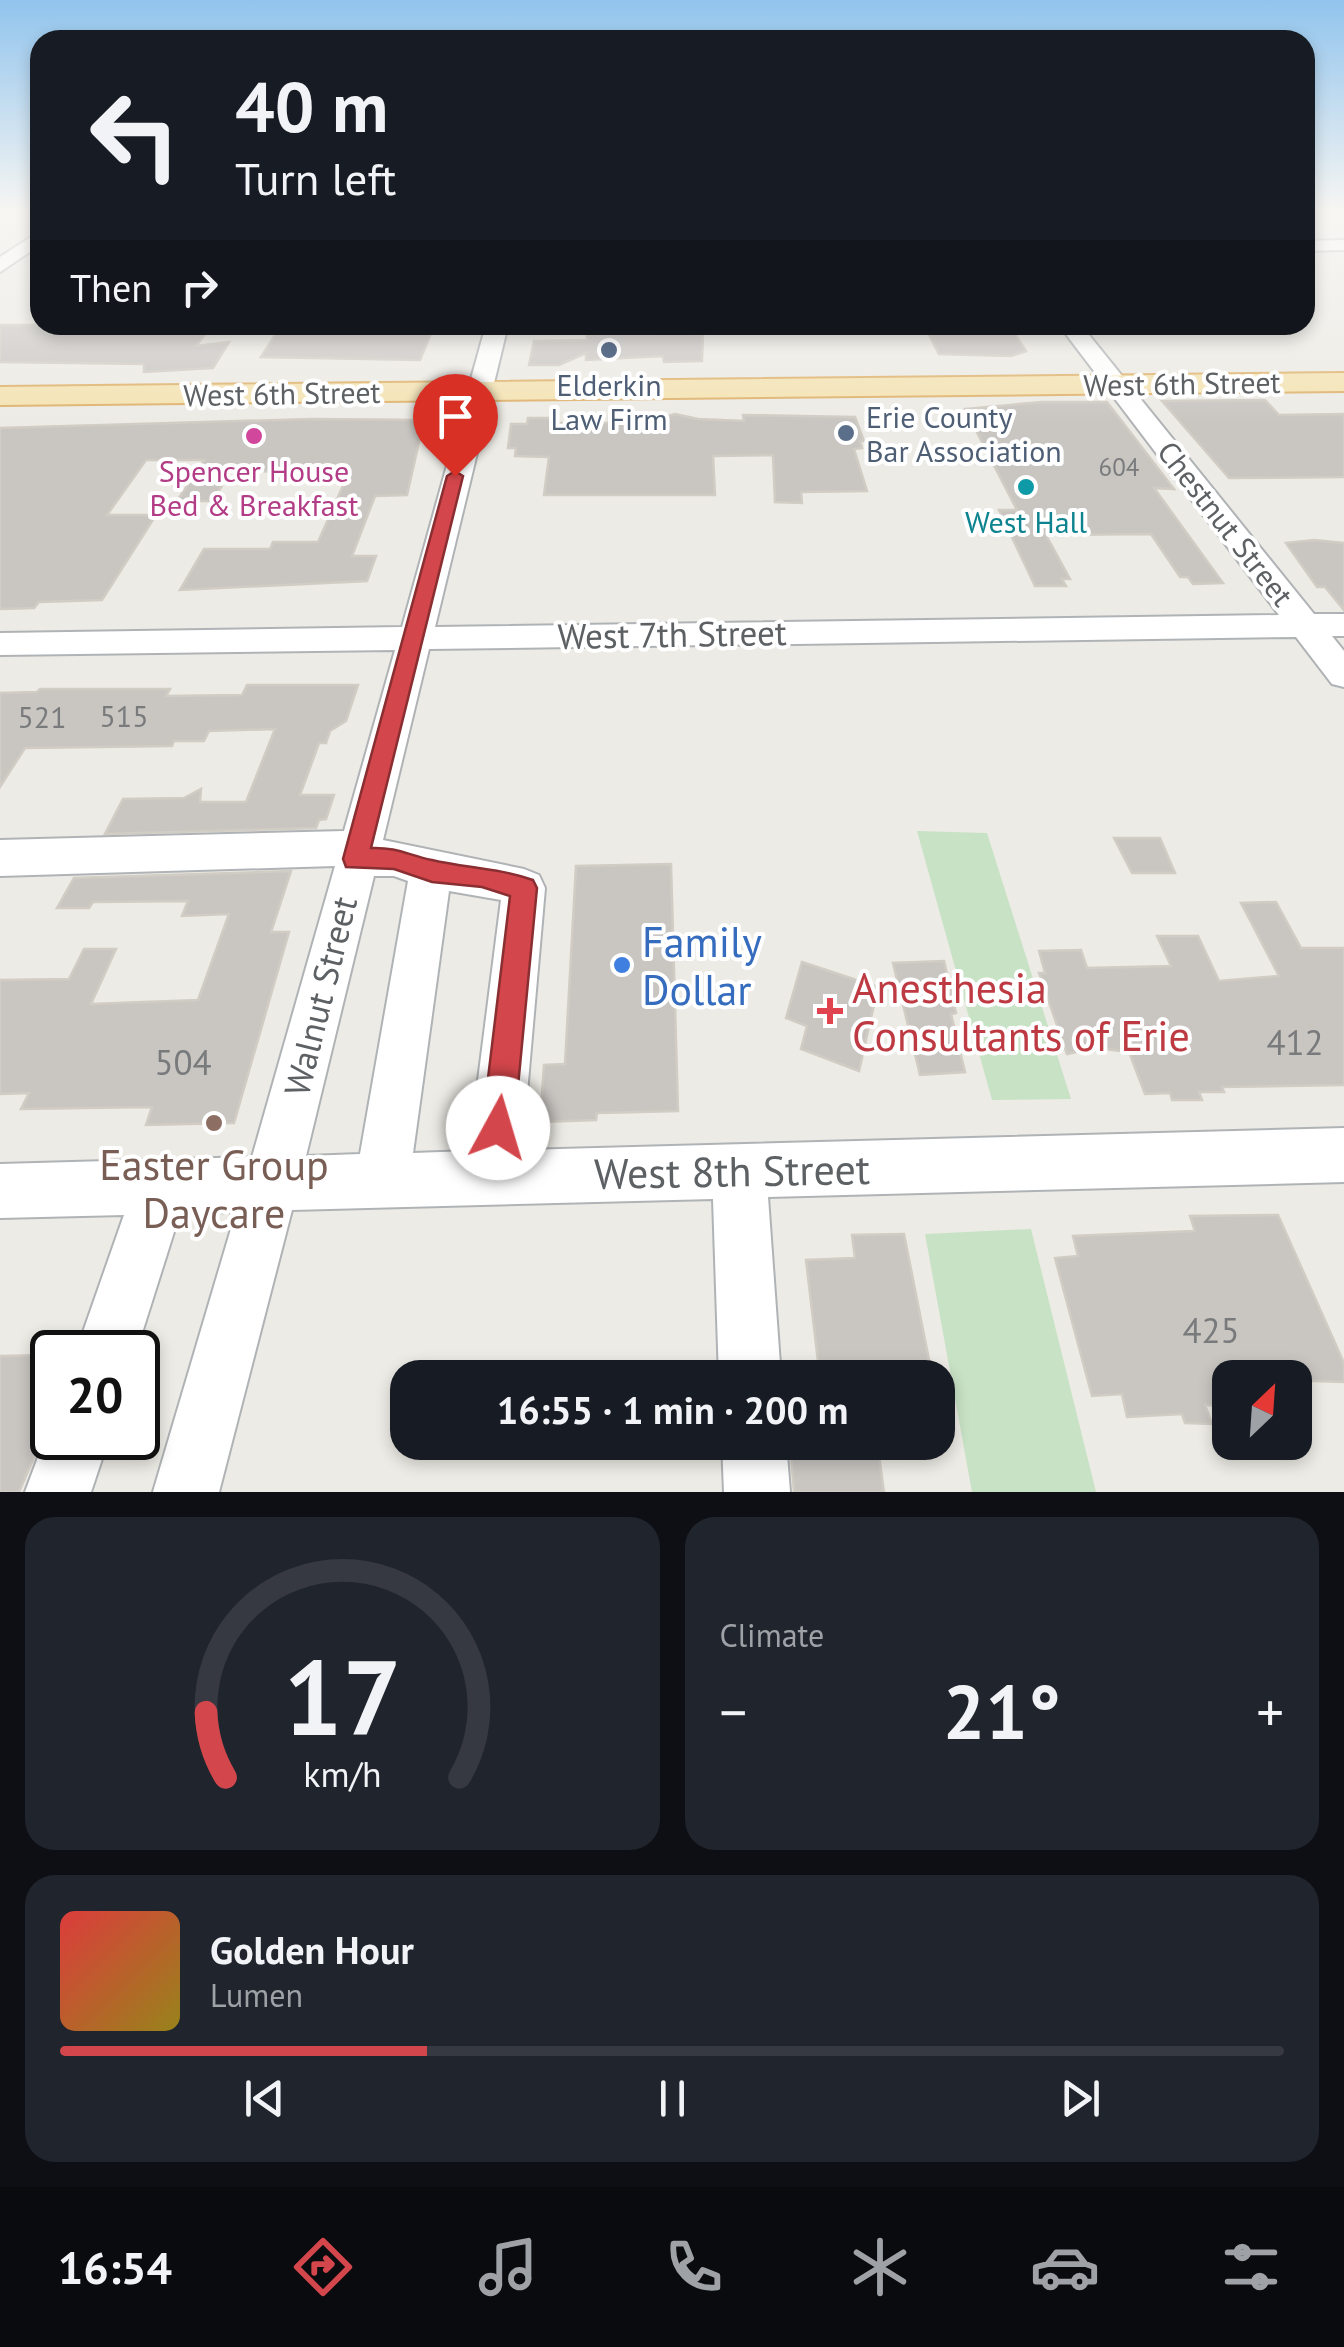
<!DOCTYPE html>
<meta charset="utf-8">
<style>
body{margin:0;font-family:"PT Sans",sans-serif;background:#20242c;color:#f1f3f6;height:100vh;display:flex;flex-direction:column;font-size:38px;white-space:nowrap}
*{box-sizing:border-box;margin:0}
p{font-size:32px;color:#9ea1a6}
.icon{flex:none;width:55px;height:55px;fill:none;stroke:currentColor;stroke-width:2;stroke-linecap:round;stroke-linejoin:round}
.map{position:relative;height:1492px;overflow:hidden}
.side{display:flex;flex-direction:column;gap:25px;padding:25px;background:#0d0f14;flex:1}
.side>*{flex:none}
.top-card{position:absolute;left:30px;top:30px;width:1285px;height:305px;border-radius:30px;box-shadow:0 5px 15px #0003;background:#171b24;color:#f1f3f6;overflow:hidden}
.needle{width:65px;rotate:25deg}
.buttons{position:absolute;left:1212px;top:1360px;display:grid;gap:20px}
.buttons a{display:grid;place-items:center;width:100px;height:100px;border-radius:20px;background:#171b24;box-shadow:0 5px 15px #0003;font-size:50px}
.speed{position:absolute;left:30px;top:1330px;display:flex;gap:20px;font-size:50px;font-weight:700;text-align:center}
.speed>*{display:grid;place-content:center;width:130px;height:130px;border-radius:50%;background:#171b24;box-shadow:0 5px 15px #0003;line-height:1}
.speed .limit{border:5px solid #111;border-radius:15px;background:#fff;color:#111}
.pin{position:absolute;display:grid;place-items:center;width:85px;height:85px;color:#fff;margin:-102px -42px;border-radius:50% 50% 50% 0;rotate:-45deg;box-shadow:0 0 10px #0007}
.pin .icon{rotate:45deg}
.me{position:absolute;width:110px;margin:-55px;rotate:6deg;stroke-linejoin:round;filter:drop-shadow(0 0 8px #0008)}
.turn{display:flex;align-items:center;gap:35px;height:210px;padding:0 40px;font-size:45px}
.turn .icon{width:130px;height:130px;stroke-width:2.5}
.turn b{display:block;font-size:70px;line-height:85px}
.then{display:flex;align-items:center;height:95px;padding:0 40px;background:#0003;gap:20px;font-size:38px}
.big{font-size:75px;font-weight:700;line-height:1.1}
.side .widget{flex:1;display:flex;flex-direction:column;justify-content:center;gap:15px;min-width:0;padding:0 35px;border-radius:30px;background:#20242c}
.side .dial{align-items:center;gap:0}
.dial svg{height:260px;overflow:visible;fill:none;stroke:#363941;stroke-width:7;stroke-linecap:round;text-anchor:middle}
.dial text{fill:#f1f3f6;stroke:none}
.song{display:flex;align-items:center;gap:30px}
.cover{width:120px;height:120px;border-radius:15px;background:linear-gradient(135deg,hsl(0 70% 55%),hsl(50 70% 35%))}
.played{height:10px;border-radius:5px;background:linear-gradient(90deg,#d3464b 30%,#363941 30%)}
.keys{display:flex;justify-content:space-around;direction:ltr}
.heat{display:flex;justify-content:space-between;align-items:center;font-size:55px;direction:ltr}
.side .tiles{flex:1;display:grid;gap:25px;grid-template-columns:1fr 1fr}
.widget:last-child{grid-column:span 2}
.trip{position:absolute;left:390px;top:1360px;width:565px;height:100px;border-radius:30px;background:#171b24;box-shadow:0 5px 15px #0003;font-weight:700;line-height:100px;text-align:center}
.menu{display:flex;height:160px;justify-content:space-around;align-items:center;background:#090b0e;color:#9ea1a6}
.menu .icon{width:70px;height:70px}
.menu .on{color:#d3464b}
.menu b{font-size:45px;color:#f1f3f6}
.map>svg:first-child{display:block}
.green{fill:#c8e2c5}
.building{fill:#c9c6c2;stroke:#d1ccc4;stroke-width:2.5}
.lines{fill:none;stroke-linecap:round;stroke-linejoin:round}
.minor-casing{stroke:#b0b3b6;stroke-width:4}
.major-casing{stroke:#dfb26c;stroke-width:4}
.minor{fill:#fff;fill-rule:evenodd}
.major{fill:#f4e3b3;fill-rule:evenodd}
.route{fill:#d3464b;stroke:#892e31;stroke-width:2.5}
.service-dot{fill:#5c6f8a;stroke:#fff;stroke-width:4}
.hotel-dot{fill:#d1479c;stroke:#fff;stroke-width:4}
.culture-dot{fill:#0f9aa8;stroke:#fff;stroke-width:4}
.shop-dot{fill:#3f7fe0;stroke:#fff;stroke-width:4}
.health-dot{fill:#e0444e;stroke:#fff;stroke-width:4}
.education-dot{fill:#8d6e63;stroke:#fff;stroke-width:4}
.labels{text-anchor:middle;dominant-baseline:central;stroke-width:8;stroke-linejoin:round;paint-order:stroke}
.far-number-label{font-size:25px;fill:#787a7c}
.far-street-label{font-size:30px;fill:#5d6164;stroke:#fff}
.far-service-label{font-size:30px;fill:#4e5e75;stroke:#fff}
.far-hotel-label{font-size:30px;fill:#b23c85;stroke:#fff}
.far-culture-label{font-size:30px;fill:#0d838f;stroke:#fff}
.number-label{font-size:30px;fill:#787a7c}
.street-label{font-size:35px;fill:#5d6164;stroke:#fff}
.near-number-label{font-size:35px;fill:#787a7c}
.near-shop-label{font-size:42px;fill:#366cbe;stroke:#fff;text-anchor:start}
.near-health-label{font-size:42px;fill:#be3a42;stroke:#fff;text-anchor:start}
.near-education-label{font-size:42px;fill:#785e54;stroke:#fff}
.near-street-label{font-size:42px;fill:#5d6164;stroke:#fff}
</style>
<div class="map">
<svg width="1344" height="1492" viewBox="0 0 1344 1492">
<rect width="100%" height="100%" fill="#edebe5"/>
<g class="green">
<path d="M 917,831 L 987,833 L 1071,1099 L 992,1100 Z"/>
<path d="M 1031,1229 L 1096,1492 L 972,1492 L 925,1234 Z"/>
</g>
<g class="building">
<path d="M 0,325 L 97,325 L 89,333 L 168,332 L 174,325 L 212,325 L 196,346 L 229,342 L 213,368 L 144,372 L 144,364 L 0,362 Z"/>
<path d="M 660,325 L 689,325 L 690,334 L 703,334 L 702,361 L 664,362 L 663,356 L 586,360 L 586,353 L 559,365 L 529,365 L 534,341 L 587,340 L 587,336 L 596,334 L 661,334 Z"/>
<path d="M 924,325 L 1009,325 L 1026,351 L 1011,356 L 939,354 Z"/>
<path d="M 375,330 L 432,331 L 420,360 L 261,357 L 277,332 Z"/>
<path d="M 1265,400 L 1279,415 L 1344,414 L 1344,477 L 1229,478 L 1162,401 Z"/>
<path d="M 1042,402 L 1107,402 L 1174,489 L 1154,488 L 1223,583 L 1193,584 L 1188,577 L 1180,577 L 1151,534 L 1046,535 L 1070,579 L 1062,579 L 1066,586 L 1035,586 L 999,510 L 1017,510 L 965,409 Z"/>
<path d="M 675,414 L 698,419 L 744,421 L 743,415 L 855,417 L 864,441 L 860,441 L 862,448 L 854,449 L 867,491 L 801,492 L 802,503 L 775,502 L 773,455 L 713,456 L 715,495 L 544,495 L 549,457 L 515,456 L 516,448 L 508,448 L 511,424 L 527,424 L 528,418 L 551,418 L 551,423 L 609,423 L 609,416 L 657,419 Z"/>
<path d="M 312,419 L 424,420 L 407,495 L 375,496 L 352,556 L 376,556 L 367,581 L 180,590 L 204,549 L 270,549 L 273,542 L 318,542 L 350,470 L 230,472 L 213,501 L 177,501 L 204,460 L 146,460 L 107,515 L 156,515 L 102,600 L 39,602 L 34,608 L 0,609 L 0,428 Z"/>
<path d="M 1314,540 L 1344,543 L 1344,610 L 1325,587 L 1317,587 L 1286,543 Z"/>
<path d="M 247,685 L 358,685 L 346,721 L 330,731 L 326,743 L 319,743 L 300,795 L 334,795 L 326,819 L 319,820 L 316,828 L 105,834 L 123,799 L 184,798 L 201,789 L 200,802 L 246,802 L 275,729 L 209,731 L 204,741 L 174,741 L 172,746 L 25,748 L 0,787 L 0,693 L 37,692 L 40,689 L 170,689 L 166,696 L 242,695 Z"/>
<path d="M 1114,838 L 1160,838 L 1175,873 L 1132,873 Z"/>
<path d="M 671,864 L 678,1111 L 597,1113 L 596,1120 L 540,1122 L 544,1065 L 565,1064 L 576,866 Z"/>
<path d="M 291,871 L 271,932 L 289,932 L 234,1123 L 146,1125 L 152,1107 L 21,1109 L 29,1093 L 0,1094 L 0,980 L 69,979 L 84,949 L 116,949 L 91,1004 L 198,1000 L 229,914 L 182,916 L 188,901 L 93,902 L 89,908 L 57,908 L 74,878 Z"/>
<path d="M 1276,902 L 1301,948 L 1344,948 L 1344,1085 L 1222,1087 L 1224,1092 L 1199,1092 L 1202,1100 L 1172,1100 L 1170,1093 L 1145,1094 L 1129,1052 L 1096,1048 L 1067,1054 L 1039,973 L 1045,973 L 1039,951 L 1081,950 L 1087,968 L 1171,966 L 1157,936 L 1198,936 L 1219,981 L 1279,976 L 1241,903 Z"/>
<path d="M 944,961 L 956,1013 L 951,1014 L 965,1072 L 920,1075 L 893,963 Z"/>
<path d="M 802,962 L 878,987 L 859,1071 L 801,1049 L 807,1026 L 786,1018 Z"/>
<path d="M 1278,1215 L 1344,1363 L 1344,1382 L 1230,1378 L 1230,1407 L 1205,1405 L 1212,1424 L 1185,1423 L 1182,1414 L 1127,1417 L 1122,1394 L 1092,1396 L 1055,1258 L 1078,1256 L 1073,1236 L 1195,1231 L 1190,1216 Z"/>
<path d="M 904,1234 L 931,1370 L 924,1369 L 925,1378 L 820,1378 L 806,1260 L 855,1258 L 852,1235 Z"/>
<path d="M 52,1355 L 52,1416 L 19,1492 L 0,1492 L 0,1356 Z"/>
<path d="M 790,1442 L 877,1442 L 884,1492 L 794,1492 Z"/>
</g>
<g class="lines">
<defs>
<g id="minor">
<path d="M 40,231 L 40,245 L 0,272 L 0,257 Z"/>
<path d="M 1344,240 L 1344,250 L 1305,251 L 1305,241 Z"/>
<path d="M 486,325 L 508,325 L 435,627 L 1279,615 L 1059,325 L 1081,325 L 1314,614 L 1344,614 L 1344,636 L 1332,636 L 1344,651 L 1344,687 L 1332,684 L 1296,637 L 429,649 L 383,840 L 524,869 L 539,875 L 545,888 L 522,1150 L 1344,1128 L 1344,1182 L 768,1197 L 781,1378 L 719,1378 L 713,1199 L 292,1210 L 219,1492 L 153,1492 L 236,1212 L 180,1213 L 136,1352 L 76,1352 L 124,1215 L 0,1218 L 0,1164 L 252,1157 L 335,866 L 0,876 L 0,840 L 344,831 L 395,650 L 0,655 L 0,633 L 402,627 ZM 374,876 L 394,876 L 408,881 L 360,1154 L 306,1156 ZM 449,891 L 501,900 L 469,1151 L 413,1153 Z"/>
<path d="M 52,1420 L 52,1438 L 109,1438 L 91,1492 L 25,1492 Z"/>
<path d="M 722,1442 L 786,1442 L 790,1492 L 724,1492 Z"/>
</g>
<path id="major" d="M 1344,373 L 1344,391 L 0,405 L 0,387 Z"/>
</defs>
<use href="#minor" class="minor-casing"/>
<use href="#major" class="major-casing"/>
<use href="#minor" class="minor"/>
<use href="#major" class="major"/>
</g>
<linearGradient id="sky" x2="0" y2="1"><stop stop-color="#91c4ed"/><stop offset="0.5" stop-color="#f7f6f3"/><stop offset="1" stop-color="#f7f6f3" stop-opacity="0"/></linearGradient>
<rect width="1344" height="422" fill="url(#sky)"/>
<path class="route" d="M 455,471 L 463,476 L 371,848 C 397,847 408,855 432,860 C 466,868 499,868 533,880 L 537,888 L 514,1128 L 509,1139 L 498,1143 L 487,1139 L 482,1128 L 510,896 L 482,887 L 432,882 L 394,869 L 346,867 L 343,859 L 447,476 Z"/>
<g class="service-dot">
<circle cx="609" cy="350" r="10"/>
<circle cx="846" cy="433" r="10"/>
</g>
<circle class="hotel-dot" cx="254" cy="436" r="10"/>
<circle class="culture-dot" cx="1026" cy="487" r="10"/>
<circle class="shop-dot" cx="622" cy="965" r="10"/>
<path class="health-dot" d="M825 996h10v10h10v10h-10v10h-10v-10h-10v-10h10z"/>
<circle class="education-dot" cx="214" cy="1123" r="10"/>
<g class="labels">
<g class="far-number-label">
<text x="1119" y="467">604</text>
</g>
<g class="far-street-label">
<text transform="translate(1182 383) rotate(-1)">West 6th Street</text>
<text transform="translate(282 393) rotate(-1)">West 6th Street</text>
<text transform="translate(1226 523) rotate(52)">Chestnut Street</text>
</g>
<g class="far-service-label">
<text x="609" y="384">Elderkin<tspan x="609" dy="34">Law Firm</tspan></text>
<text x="866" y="416" text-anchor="start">Erie County<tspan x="866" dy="34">Bar Association</tspan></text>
</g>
<g class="far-hotel-label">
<text x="254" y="470">Spencer House<tspan x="254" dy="34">Bed &amp; Breakfast</tspan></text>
</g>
<g class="far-culture-label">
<text x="1026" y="521">West Hall</text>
</g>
<g class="number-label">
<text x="124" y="715">515</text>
<text x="42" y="716">521</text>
</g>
<g class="street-label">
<text transform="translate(672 634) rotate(-1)">West 7th Street</text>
<text transform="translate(320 996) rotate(-76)">Walnut Street</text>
</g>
<g class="near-number-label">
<text x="1295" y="1042">412</text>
<text x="183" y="1062">504</text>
<text x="1211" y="1330">425</text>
</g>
<g class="near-shop-label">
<text x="642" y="941">Family<tspan x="642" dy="48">Dollar</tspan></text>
</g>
<g class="near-health-label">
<text x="852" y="987">Anesthesia<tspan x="852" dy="48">Consultants of Erie</tspan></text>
</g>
<g class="near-education-label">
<text x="214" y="1164">Easter Group<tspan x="214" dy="48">Daycare</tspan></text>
</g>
<g class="near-street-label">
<text transform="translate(732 1171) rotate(-1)">West 8th Street</text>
</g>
</g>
</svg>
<div class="buttons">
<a><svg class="needle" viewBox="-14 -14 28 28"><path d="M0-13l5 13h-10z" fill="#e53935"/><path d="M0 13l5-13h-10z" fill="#9ea1a6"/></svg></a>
</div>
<div class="speed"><div class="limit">20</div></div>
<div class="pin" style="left:455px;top:476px;background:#d93025"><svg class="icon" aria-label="arrive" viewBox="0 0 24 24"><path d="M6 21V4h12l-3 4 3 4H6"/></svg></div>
<svg class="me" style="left:498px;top:1128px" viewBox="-20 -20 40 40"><circle r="19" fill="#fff"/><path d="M0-13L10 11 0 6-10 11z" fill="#d3464b"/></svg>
<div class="trip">16:55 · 1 min · 200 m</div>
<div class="top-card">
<div class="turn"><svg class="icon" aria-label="left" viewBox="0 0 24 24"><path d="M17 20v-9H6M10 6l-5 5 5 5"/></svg><div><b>40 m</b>Turn left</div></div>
<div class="then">Then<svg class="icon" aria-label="right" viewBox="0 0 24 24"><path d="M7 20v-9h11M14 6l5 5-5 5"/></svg></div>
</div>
</div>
<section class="side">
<div class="tiles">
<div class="widget dial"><svg viewBox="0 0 100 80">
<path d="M14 69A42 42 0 1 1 86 69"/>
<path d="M14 69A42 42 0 0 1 8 49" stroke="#d3464b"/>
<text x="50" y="56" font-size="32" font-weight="700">17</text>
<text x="50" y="72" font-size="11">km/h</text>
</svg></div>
<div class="widget"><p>Climate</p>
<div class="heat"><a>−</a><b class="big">21°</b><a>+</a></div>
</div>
<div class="widget">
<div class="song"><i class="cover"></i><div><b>Golden Hour</b><p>Lumen</p></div></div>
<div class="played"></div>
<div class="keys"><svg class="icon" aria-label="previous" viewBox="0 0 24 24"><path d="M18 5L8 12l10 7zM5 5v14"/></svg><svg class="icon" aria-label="pause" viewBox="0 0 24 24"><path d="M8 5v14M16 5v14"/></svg><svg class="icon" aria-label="next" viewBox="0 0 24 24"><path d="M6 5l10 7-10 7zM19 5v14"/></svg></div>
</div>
</div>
</section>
<nav class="menu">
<b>16:54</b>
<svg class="icon on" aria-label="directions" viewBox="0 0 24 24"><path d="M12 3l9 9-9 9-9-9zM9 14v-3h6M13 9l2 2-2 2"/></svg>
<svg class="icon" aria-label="music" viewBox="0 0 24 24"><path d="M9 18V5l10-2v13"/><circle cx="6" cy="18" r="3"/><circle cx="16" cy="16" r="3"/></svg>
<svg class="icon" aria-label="phone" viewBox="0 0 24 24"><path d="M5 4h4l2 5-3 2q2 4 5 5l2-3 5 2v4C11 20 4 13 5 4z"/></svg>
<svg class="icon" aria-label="climate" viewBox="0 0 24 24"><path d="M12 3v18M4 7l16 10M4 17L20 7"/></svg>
<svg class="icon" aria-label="car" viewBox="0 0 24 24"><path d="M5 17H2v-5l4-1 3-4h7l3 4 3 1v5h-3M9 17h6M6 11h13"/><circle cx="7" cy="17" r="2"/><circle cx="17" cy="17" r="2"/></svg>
<svg class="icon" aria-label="filters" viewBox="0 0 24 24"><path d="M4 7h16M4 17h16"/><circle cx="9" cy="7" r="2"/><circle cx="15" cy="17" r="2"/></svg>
</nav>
